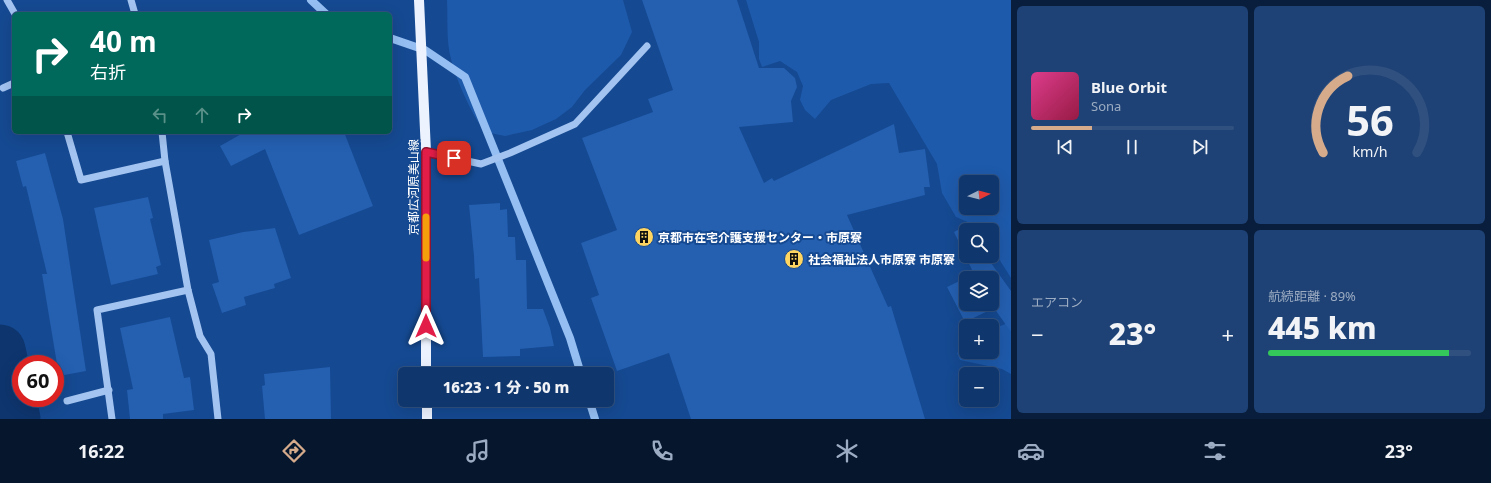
<!DOCTYPE html>
<html lang="ja">
<meta charset="utf-8">
<style>
body{margin:0;font-family:"Noto Sans","Noto Sans JP",sans-serif;background:#1e4275;color:#f1f3f6;height:100vh;display:flex;flex-direction:column;font-size:15px;white-space:nowrap}
*{box-sizing:border-box;margin:0}
p{font-size:13px;color:#9cacc2}
.icon{flex:none;width:22px;height:22px;fill:none;stroke:currentColor;stroke-width:2;stroke-linecap:round;stroke-linejoin:round}
.map{position:relative;flex:1;overflow:hidden}
.side{display:flex;flex-direction:column;gap:6px;padding:6px;background:#091e3c;width:480px}
.side>*{flex:none}
.guide{position:absolute;left:12px;top:12px;width:380px;height:122px;border-radius:6px;box-shadow:0 4px 16px #0002,0 0 0 1px #305180;background:#00695c;color:#fff;overflow:hidden}
.needle{width:26px;rotate:84deg}
.tools{position:absolute;left:959px;top:175px;display:grid;gap:8px}
.tools a{display:grid;place-items:center;width:40px;height:40px;border-radius:6px;background:#10376d;box-shadow:0 4px 16px #0002,0 0 0 1px #305180;font-size:20px}
.speed{position:absolute;left:12px;top:355px;display:flex;gap:8px;font-size:20px;font-weight:700;text-align:center}
.speed>*{display:grid;place-content:center;width:52px;height:52px;border-radius:50%;background:#10376d;box-shadow:0 4px 16px #0002,0 0 0 1px #305180;line-height:1}
.speed .limit{border:6px solid #d22;background:#fff;color:#111}
.pin{position:absolute;display:grid;place-items:center;width:34px;height:34px;color:#fff;margin:-17px;border-radius:8px;box-shadow:0 2px 6px #0006}
.me{position:absolute;width:44px;margin:-22px;rotate:0deg;stroke-linejoin:round;filter:drop-shadow(0 0 3px #0008)}
.turn{display:flex;align-items:center;gap:14px;height:84px;padding:0 12px;font-size:18px}
.turn .icon{width:52px;height:52px;stroke-width:2.5}
.turn b{display:block;font-size:28px;line-height:34px}
.lanes{display:flex;align-items:center;height:38px;padding:0 12px;background:#0003;justify-content:center;gap:20px;direction:ltr}
.lanes .off{opacity:.35}
.big{font-size:30px;font-weight:800;line-height:1.1}
.side .card{flex:1;display:flex;flex-direction:column;justify-content:center;gap:6px;min-width:0;padding:0 14px;border-radius:6px;background:#1e4275}
.side .dial{align-items:center;gap:0}
.dial svg{height:104px;overflow:visible;fill:none;stroke:#305180;stroke-width:7;stroke-linecap:round;text-anchor:middle}
.dial text{fill:#f1f3f6;stroke:none}
.song{display:flex;align-items:center;gap:12px}
.cover{width:48px;height:48px;border-radius:6px;background:linear-gradient(135deg,hsl(330 70% 55%),hsl(340 70% 35%))}
.played{height:4px;border-radius:2px;background:linear-gradient(90deg,#d6ab8b 30%,#305180 30%)}
.keys{display:flex;justify-content:space-around;direction:ltr}
.heat{display:flex;justify-content:space-between;align-items:center;font-size:22px;direction:ltr}
.charge{height:6px;border-radius:3px;background:linear-gradient(90deg,#34c759 89%,#305180 0)}
.side .tiles{flex:1;display:grid;gap:6px;grid-template-columns:repeat(2,1fr)}
.trip{position:absolute;left:398px;top:367px;width:216px;height:40px;border-radius:6px;background:#10376d;box-shadow:0 4px 16px #0002,0 0 0 1px #305180;font-weight:800;line-height:40px;text-align:center}
.tab-bar{display:flex;height:64px;justify-content:space-around;align-items:center;background:#06162c;color:#9cacc2}
.tab-bar .icon{width:28px;height:28px}
.tab-bar .selected{color:#d6ab8b}
.tab-bar b{font-size:18px;color:#f1f3f6}
main{display:flex;flex:1;min-height:0}
.map>svg:first-child{display:block}
.green{fill:#1e5aab;fill-rule:evenodd}
.lines{fill:none;stroke-linecap:round;stroke-linejoin:round}
.stream{stroke:#95bff3;stroke-width:8}
.river{stroke:#0e356e;stroke-width:51}
.building{fill:#245fb0;fill-rule:evenodd}
.minor{stroke:#a3c4f1;stroke-width:7}
.major{stroke:#ecf3ff;stroke-width:10}
.route-casing{stroke:#92132f;stroke-width:10}
.route{stroke:#e11d48;stroke-width:7}
.slow{stroke:#f59e0b;stroke-width:7}
.labels{text-anchor:middle;dominant-baseline:central;stroke-width:4;stroke-linejoin:round;paint-order:stroke}
.street-label{font-size:12px;fill:#fff;stroke:#154991}
.poi-label{font-size:12px;font-weight:bold;fill:#fff;stroke:#154991;text-anchor:start}
</style>
<main>
<div class="map">
<svg width="1011" height="419" viewBox="0 0 1011 419">
<rect width="100%" height="100%" fill="#154991"/>
<g class="green">
<path d="M 447,0 L 623,0 L 632,32 L 621,55 L 585,90 L 572,107 L 556,119 L 532,130 L 505,136 L 485,132 C 472,115 456,80 451,59 C 446,41 448,19 447,0 Z"/>
<path d="M 746,0 L 1011,0 L 1011,278 L 992,248 L 992,230 L 980,230 L 977,226 L 956,217 L 942,193 L 937,164 L 889,83 L 871,84 L 831,100 L 815,119 L 805,110 L 800,100 L 803,86 L 797,72 L 780,61 L 762,67 L 759,59 L 759,42 ZM 966,182 L 992,182 L 992,208 L 966,208 Z"/>
<path d="M 1011,322 L 1011,374 L 1002,369 L 960,360 L 957,353 L 966,346 L 966,352 L 992,352 L 992,329 Z"/>
</g>
<g class="lines">
<g class="stream">
<path d="M 311,0 L 326,14"/>
<path d="M 390,38 L 425,50 L 465,77 L 570,338 L 581,374"/>
<path d="M 589,400 L 595,419"/>
</g>
<path class="river" d="M 0,350 L 15,419"/>
</g>
<g class="building">
<path d="M 642,0 L 737,0 L 759,68 L 784,68 L 795,78 L 797,87 L 791,101 L 793,122 L 739,127 L 764,183 L 772,178 L 774,181 L 894,124 L 899,153 L 925,149 L 930,187 L 924,187 L 925,195 L 847,215 L 888,307 L 891,306 L 925,419 L 691,419 L 669,353 L 617,371 L 591,298 L 599,295 L 581,243 L 617,230 L 582,138 L 653,112 L 648,99 L 673,90 Z"/>
<path d="M 245,132 L 344,132 L 373,206 L 299,235 L 265,149 L 231,166 L 220,146 Z"/>
<path d="M 45,153 L 63,219 L 86,371 L 59,376 L 42,274 L 47,274 L 26,186 L 23,187 L 16,161 Z"/>
<path d="M 148,197 L 153,218 L 150,219 L 161,265 L 156,267 L 158,274 L 111,285 L 94,208 Z"/>
<path d="M 500,203 L 500,210 L 507,209 L 508,237 L 515,237 L 516,260 L 526,260 L 527,309 L 543,309 L 550,328 L 554,346 L 520,349 L 520,356 L 483,357 L 479,278 L 475,279 L 474,256 L 469,205 Z"/>
<path d="M 965,226 L 968,230 L 966,230 L 966,256 L 986,256 L 1011,291 L 1011,332 L 994,308 L 965,322 L 947,287 L 974,274 L 954,232 ZM 966,278 L 992,278 L 992,304 L 966,304 Z"/>
<path d="M 275,228 L 291,278 L 274,284 L 275,288 L 244,297 L 246,305 L 222,313 L 212,284 L 219,282 L 209,240 L 243,232 Z"/>
<path d="M 170,317 L 184,378 L 190,377 L 194,410 L 163,414 L 163,419 L 130,419 L 127,390 L 133,389 L 120,328 Z"/>
<path d="M 330,367 L 331,419 L 265,419 L 262,386 L 265,385 L 264,374 Z"/>
</g>
<g class="lines">
<g class="minor">
<path d="M 7,0 L 15,14"/>
<path d="M 131,0 L 135,14"/>
<path d="M 3,88 L 14,83"/>
<path d="M 67,132 L 81,180 L 165,161"/>
<path d="M 162,132 L 165,161 L 188,290 L 200,336 L 211,354 L 218,419"/>
<path d="M 426,152 L 481,164 L 510,153 L 575,124 L 647,46"/>
<path d="M 426,373 L 556,374"/>
<path d="M 67,401 L 109,390"/>
<path d="M 112,419 L 97,310 L 188,290"/>
</g>
<g class="major">
<path d="M 419,0 L 426,152 L 426,374"/>
<path d="M 427,400 L 427,419"/>
</g>
</g>
<g class="lines">
<defs>
<path id="route" d="M 426,326 L 426,152 L 454,158"/>
</defs>
<use href="#route" class="route-casing"/>
<use href="#route" class="route"/>
<path class="slow" d="M 426,217 L 426,258"/>
</g>
<defs>
<symbol id="building-disc" viewBox="-11 -11 22 22"><circle r="9.5" fill="#ffd562" stroke="#154991"/><path d="M-4-6H4V6H1V3H-1V6H-4ZM-2.5-4.3h1.7v1.8h-1.7ZM.8-4.3h1.7v1.8H.8ZM-2.5-1h1.7V.8h-1.7ZM.8-1h1.7V.8H.8Z" fill="#111"/></symbol>
</defs>
<g fill-rule="evenodd">
<use href="#building-disc" x="633" y="226" width="22" height="22"/>
<use href="#building-disc" x="783" y="248" width="22" height="22"/>
</g>
<g class="labels">
<g class="street-label">
<text transform="translate(413 187) rotate(-90)">京都広河原美山線</text>
</g>
<g class="poi-label">
<text x="658" y="237">京都市在宅介護支援センター・市原寮</text>
<text x="808" y="259">社会福祉法人市原寮 市原寮</text>
</g>
</g>
</svg>
<div class="tools">
<a><svg class="needle" viewBox="-14 -14 28 28"><path d="M0-13l5 13h-10z" fill="#e53935"/><path d="M0 13l5-13h-10z" fill="#9cacc2"/></svg></a>
<a><svg class="icon" aria-label="search" viewBox="0 0 24 24"><circle cx="10" cy="10" r="6"/><path d="M15 15l6 6"/></svg></a>
<a><svg class="icon" aria-label="layers" viewBox="0 0 24 24"><path d="M12 4l9 5-9 5-9-5zM3 14l9 5 9-5"/></svg></a>
<a>+</a>
<a>−</a>
</div>
<div class="speed"><div class="limit">60</div></div>
<div class="pin" style="left:454px;top:158px;background:#d93025"><svg class="icon" aria-label="arrive" viewBox="0 0 24 24"><path d="M6 21V4h12l-3 4 3 4H6"/></svg></div>
<svg class="me" style="left:426px;top:326px" viewBox="-20 -20 40 40"><path d="M0-17L14 15 0 8-14 15z" fill="#e11d48" stroke="#fff" stroke-width="4"/></svg>
<div class="trip">16:23 · 1 分 · 50 m</div>
<div class="guide">
<div class="turn"><svg class="icon" aria-label="right" viewBox="0 0 24 24"><path d="M7 20v-9h11M14 6l5 5-5 5"/></svg><div><b>40 m</b>右折</div></div>
<div class="lanes"><svg class="icon off" aria-label="left" viewBox="0 0 24 24"><path d="M17 20v-9H6M10 6l-5 5 5 5"/></svg><svg class="icon off" aria-label="ahead" viewBox="0 0 24 24"><path d="M12 20V5M6 11l6-6 6 6"/></svg><svg class="icon" aria-label="right" viewBox="0 0 24 24"><path d="M7 20v-9h11M14 6l5 5-5 5"/></svg></div>
</div>
</div>
<section class="side">
<div class="tiles">
<div class="card">
<div class="song"><i class="cover"></i><div><b>Blue Orbit</b><p>Sona</p></div></div>
<div class="played"></div>
<div class="keys"><svg class="icon" aria-label="previous" viewBox="0 0 24 24"><path d="M18 5L8 12l10 7zM5 5v14"/></svg><svg class="icon" aria-label="pause" viewBox="0 0 24 24"><path d="M8 5v14M16 5v14"/></svg><svg class="icon" aria-label="next" viewBox="0 0 24 24"><path d="M6 5l10 7-10 7zM19 5v14"/></svg></div>
</div>
<div class="card dial"><svg viewBox="0 0 100 80">
<path d="M14 69A42 42 0 1 1 86 69"/>
<path d="M14 69A42 42 0 0 1 33 10" stroke="#d6ab8b"/>
<text x="50" y="56" font-size="32" font-weight="700">56</text>
<text x="50" y="72" font-size="11">km/h</text>
</svg></div>
<div class="card"><p>エアコン</p>
<div class="heat"><a>−</a><b class="big">23°</b><a>+</a></div>
</div>
<div class="card"><p>航続距離 · 89%</p><b class="big">445 km</b><div class="charge"></div></div>
</div>
</section>
</main>
<nav class="tab-bar">
<b>16:22</b>
<svg class="icon selected" aria-label="directions" viewBox="0 0 24 24"><path d="M12 3l9 9-9 9-9-9zM9 14v-3h6M13 9l2 2-2 2"/></svg>
<svg class="icon" aria-label="music" viewBox="0 0 24 24"><path d="M9 18V5l10-2v13"/><circle cx="6" cy="18" r="3"/><circle cx="16" cy="16" r="3"/></svg>
<svg class="icon" aria-label="phone" viewBox="0 0 24 24"><path d="M5 4h4l2 5-3 2q2 4 5 5l2-3 5 2v4C11 20 4 13 5 4z"/></svg>
<svg class="icon" aria-label="climate" viewBox="0 0 24 24"><path d="M12 3v18M4 7l16 10M4 17L20 7"/></svg>
<svg class="icon" aria-label="car" viewBox="0 0 24 24"><path d="M5 17H2v-5l4-1 3-4h7l3 4 3 1v5h-3M9 17h6M6 11h13"/><circle cx="7" cy="17" r="2"/><circle cx="17" cy="17" r="2"/></svg>
<svg class="icon" aria-label="filters" viewBox="0 0 24 24"><path d="M4 7h16M4 17h16"/><circle cx="9" cy="7" r="2"/><circle cx="15" cy="17" r="2"/></svg>
<b>23°</b>
</nav>
